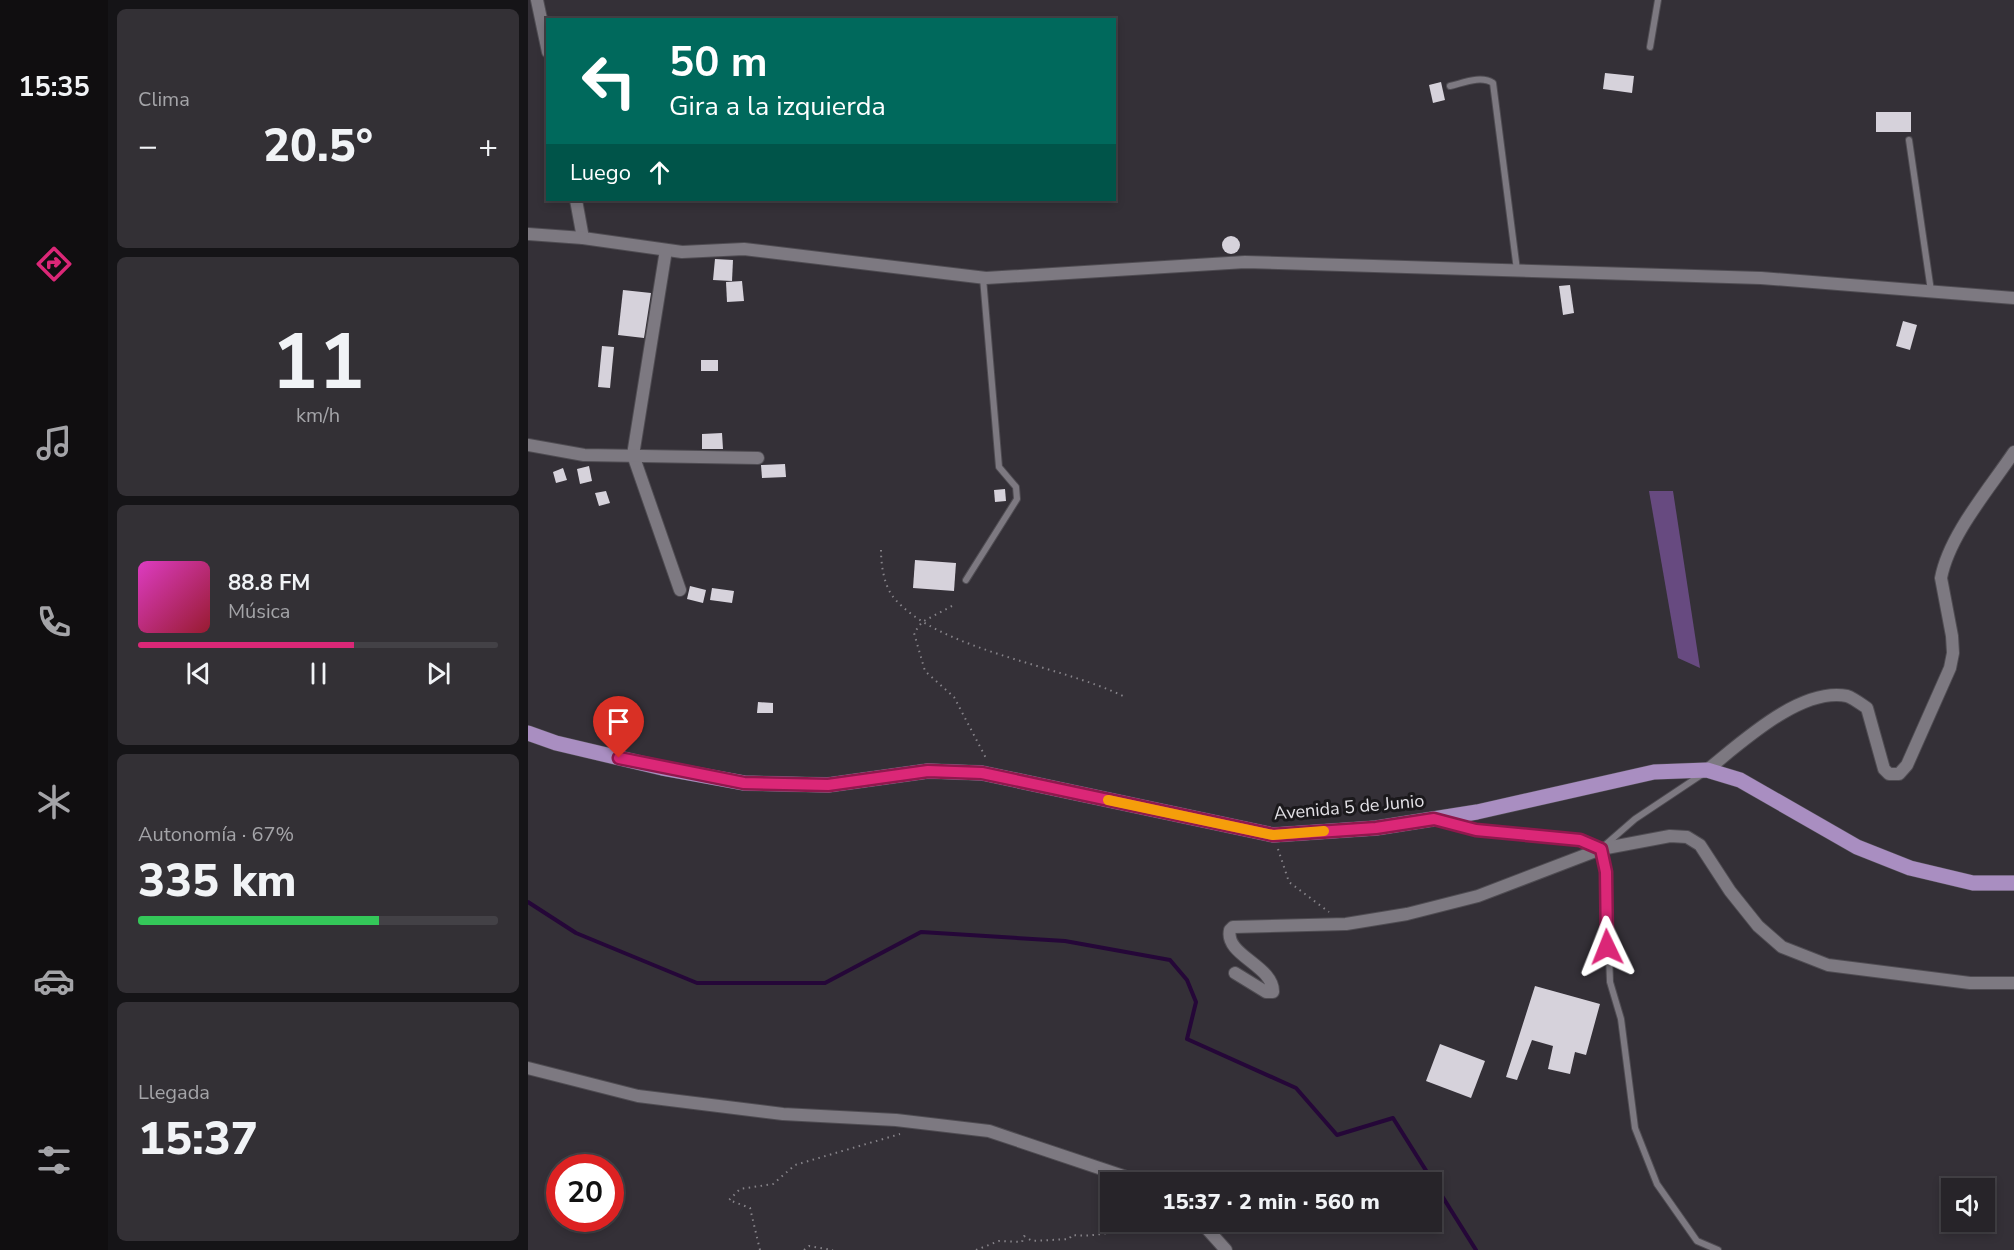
<!DOCTYPE html>
<html lang="es">
<meta charset="utf-8">
<style>
body{margin:0;font-family:"Nunito Sans",sans-serif;background:#333035;color:#f1f3f6;height:100vh;display:flex;flex-direction:column;font-size:22px;white-space:nowrap}
*{box-sizing:border-box;margin:0}
p{font-size:20px;color:#a4a4a8}
.icon{flex:none;width:33px;height:33px;fill:none;stroke:currentColor;stroke-width:2;stroke-linecap:round;stroke-linejoin:round}
.map{position:relative;flex:1;overflow:hidden}
.sheet{display:flex;flex-direction:column;gap:9px;padding:9px;background:#151417;width:420px}
.sheet>*{flex:none}
.guide{position:absolute;left:18px;top:18px;width:570px;height:183px;border-radius:0px;box-shadow:0 3px 9px #0003,0 0 0 2px #434146;background:#00695c;color:#fff;overflow:hidden}
.tools{position:absolute;left:1413px;top:1178px;display:grid;gap:12px}
.tools a{display:grid;place-items:center;width:54px;height:54px;border-radius:0px;background:#272429;box-shadow:0 3px 9px #0003,0 0 0 2px #434146;font-size:30px}
.speed{position:absolute;left:18px;top:1154px;display:flex;gap:12px;font-size:30px;font-weight:700;text-align:center}
.speed>*{display:grid;place-content:center;width:78px;height:78px;border-radius:50%;background:#272429;box-shadow:0 3px 9px #0003,0 0 0 2px #434146;line-height:1}
.speed .limit{border:9px solid #d22;background:#fff;color:#111}
.pin{position:absolute;display:grid;place-items:center;width:51px;height:51px;color:#fff;margin:-62px -26px;border-radius:50% 50% 50% 0;rotate:-45deg;box-shadow:0 0 6px #0007}
.pin .icon{rotate:45deg}
.me{position:absolute;width:66px;margin:-33px;rotate:358deg;stroke-linejoin:round;filter:drop-shadow(0 0 4px #0008)}
.turn{display:flex;align-items:center;gap:21px;height:126px;padding:0 24px;font-size:27px}
.turn .icon{width:78px;height:78px;stroke-width:2.5}
.turn b{display:block;font-size:42px;line-height:51px}
.then{display:flex;align-items:center;height:57px;padding:0 24px;background:#0003;gap:12px;font-size:22px}
.big{font-size:45px;font-weight:800;line-height:1.1}
.sheet .card{flex:1;display:flex;flex-direction:column;justify-content:center;gap:9px;min-width:0;padding:0 21px;border-radius:9px;background:#333035}
.sheet .dial{align-items:center;gap:0}
.dial b{font-size:78px;line-height:1}
.song{display:flex;align-items:center;gap:18px}
.cover{width:72px;height:72px;border-radius:9px;background:linear-gradient(135deg,hsl(310 70% 55%),hsl(350 70% 35%))}
.played{height:6px;border-radius:3px;background:linear-gradient(90deg,#db2777 60%,#434146 60%)}
.keys{display:flex;justify-content:space-around;direction:ltr}
.heat{display:flex;justify-content:space-between;align-items:center;font-size:33px;direction:ltr}
.charge{height:9px;border-radius:4px;background:linear-gradient(90deg,#34c759 67%,#434146 0)}
.trip{position:absolute;left:572px;top:1172px;width:342px;height:60px;border-radius:0px;background:#272429;box-shadow:0 3px 9px #0003,0 0 0 2px #434146;font-weight:800;line-height:60px;text-align:center}
main{display:flex;flex:1;min-height:0}
.tab-bar{display:flex;flex-direction:column;width:108px;justify-content:space-around;align-items:center;background:#100e10;color:#a4a4a8}
.tab-bar .icon{width:42px;height:42px}
.tab-bar .current{color:#db2777}
.tab-bar b{font-size:27px;color:#f1f3f6}
.map>svg:first-child{display:block}
.forest{fill:#674a80}
.lines{fill:none;stroke-linecap:round;stroke-linejoin:round}
.stream{stroke:#250738;stroke-width:4}
.building{fill:#d6d2db}
.lane-casing{stroke:#4f4c52;stroke-width:8}
.street-casing{stroke:#4f4c52;stroke-width:14}
.primary-casing{stroke:#4f4c52;stroke-width:16}
.path{stroke:#868389;stroke-width:2;stroke-dasharray:1.5 4.5;stroke-linecap:butt}
.lane{stroke:#7d7981;stroke-width:6}
.street{stroke:#7d7981;stroke-width:12}
.primary{stroke:#a98ec1;stroke-width:15}
.route-casing{stroke:#8e194d;stroke-width:15}
.route{stroke:#db2777;stroke-width:10}
.slow{stroke:#f59e0b;stroke-width:10}
.labels{text-anchor:middle;dominant-baseline:central;stroke-width:6;stroke-linejoin:round;paint-order:stroke}
.street-label{font-size:18px;fill:#e3e1e6;stroke:#1b191c}
</style>
<main>
<nav class="tab-bar">
<b>15:35</b>
<svg class="icon current" aria-label="directions" viewBox="0 0 24 24"><path d="M12 3l9 9-9 9-9-9zM9 14v-3h6M13 9l2 2-2 2"/></svg>
<svg class="icon" aria-label="music" viewBox="0 0 24 24"><path d="M9 18V5l10-2v13"/><circle cx="6" cy="18" r="3"/><circle cx="16" cy="16" r="3"/></svg>
<svg class="icon" aria-label="phone" viewBox="0 0 24 24"><path d="M5 4h4l2 5-3 2q2 4 5 5l2-3 5 2v4C11 20 4 13 5 4z"/></svg>
<svg class="icon" aria-label="climate" viewBox="0 0 24 24"><path d="M12 3v18M4 7l16 10M4 17L20 7"/></svg>
<svg class="icon" aria-label="car" viewBox="0 0 24 24"><path d="M5 17H2v-5l4-1 3-4h7l3 4 3 1v5h-3M9 17h6M6 11h13"/><circle cx="7" cy="17" r="2"/><circle cx="17" cy="17" r="2"/></svg>
<svg class="icon" aria-label="filters" viewBox="0 0 24 24"><path d="M4 7h16M4 17h16"/><circle cx="9" cy="7" r="2"/><circle cx="15" cy="17" r="2"/></svg>
</nav>
<section class="sheet">
<div class="card"><p>Clima</p>
<div class="heat"><a>−</a><b class="big">20.5°</b><a>+</a></div>
</div>
<div class="card dial"><b>11</b><p>km/h</p></div>
<div class="card">
<div class="song"><i class="cover"></i><div><b>88.8 FM</b><p>Música</p></div></div>
<div class="played"></div>
<div class="keys"><svg class="icon" aria-label="previous" viewBox="0 0 24 24"><path d="M18 5L8 12l10 7zM5 5v14"/></svg><svg class="icon" aria-label="pause" viewBox="0 0 24 24"><path d="M8 5v14M16 5v14"/></svg><svg class="icon" aria-label="next" viewBox="0 0 24 24"><path d="M6 5l10 7-10 7zM19 5v14"/></svg></div>
</div>
<div class="card"><p>Autonomía · 67%</p><b class="big">335 km</b><div class="charge"></div></div>
<div class="card"><p>Llegada</p><b class="big">15:37</b></div>
</section>
<div class="map">
<svg width="1486" height="1250" viewBox="0 0 1486 1250">
<rect width="100%" height="100%" fill="#343037"/>
<path class="forest" d="M 1121,491 L 1145,491 L 1172,668 L 1150,658 Z"/>
<g class="lines">
<path class="stream" d="M 0,902 L 48,933 L 169,983 L 297,983 L 393,932 L 537,941 L 642,960 L 659,980 L 668,1002 L 659,1039 L 768,1088 L 809,1135 L 865,1118 L 948,1250"/>
</g>
<g class="building">
<path d="M 1077,73 L 1106,76 L 1104,93 L 1075,89 Z"/>
<path d="M 913,82 L 917,100 L 905,103 L 901,85 Z"/>
<rect x="1348" y="112" width="35" height="20"/>
<circle cx="703" cy="245" r="9"/>
<path d="M 187,259 L 205,260 L 204,281 L 185,280 Z"/>
<path d="M 214,281 L 216,301 L 199,302 L 198,282 Z"/>
<path d="M 1042,285 L 1046,313 L 1035,315 L 1031,286 Z"/>
<path d="M 95,290 L 123,293 L 116,338 L 90,335 Z"/>
<path d="M 1375,321 L 1389,325 L 1382,350 L 1368,346 Z"/>
<path d="M 74,346 L 86,347 L 82,388 L 70,387 Z"/>
<rect x="173" y="360" width="17" height="11"/>
<path d="M 194,433 L 195,449 L 174,449 L 174,434 Z"/>
<path d="M 257,464 L 258,477 L 234,478 L 233,465 Z"/>
<path d="M 61,466 L 64,481 L 52,484 L 49,469 Z"/>
<path d="M 35,468 L 39,480 L 28,483 L 25,472 Z"/>
<path d="M 477,489 L 478,501 L 467,502 L 466,490 Z"/>
<path d="M 78,491 L 82,503 L 71,506 L 67,493 Z"/>
<path d="M 387,560 L 428,563 L 426,591 L 385,588 Z"/>
<path d="M 162,586 L 178,590 L 175,603 L 159,599 Z"/>
<path d="M 184,588 L 206,591 L 204,603 L 182,600 Z"/>
<path d="M 230,702 L 245,703 L 245,713 L 229,713 Z"/>
<path d="M 1007,986 L 1072,1004 L 1058,1055 L 1047,1052 L 1042,1074 L 1020,1069 L 1025,1046 L 1004,1040 L 989,1080 L 978,1077 Z"/>
<path d="M 912,1044 L 957,1061 L 943,1098 L 898,1081 Z"/>
</g>
<g class="lines">
<defs>
<g id="lane">
<path d="M 1122,47 L 1130,0"/>
<path d="M 922,86 C 935,83 953,75 965,83 L 989,270"/>
<path d="M 1381,140 L 1403,291"/>
<path d="M 438,580 L 489,499 L 488,487 L 471,467 L 455,278"/>
<path d="M 918,822 C 969,836 1023,830 1073,848"/>
<path d="M 1076,846 L 1107,819 L 1176,773"/>
<path d="M 1074,849 L 1078,872 L 1082,982 L 1093,1019 L 1107,1128 L 1129,1184 L 1169,1241 L 1190,1250"/>
</g>
<g id="street">
<path d="M 9,0 L 20,52"/>
<path d="M 48,200 L 55,238 L 154,252 L 216,249 L 458,278 L 717,262 L 1233,278 L 1486,298"/>
<path d="M 0,234 L 55,238"/>
<path d="M 138,250 L 105,455 L 152,590"/>
<path d="M 0,445 L 56,455 L 230,458"/>
<path d="M 1179,770 C 1213,743 1272,687 1319,696 C 1325,698 1333,704 1339,708 L 1356,769 L 1361,774 L 1371,774 L 1379,765 L 1422,668 L 1425,653 L 1424,636 L 1413,578 C 1421,535 1462,488 1486,452"/>
<path d="M 707,973 L 738,992 L 745,992 C 746,966 696,955 702,930 L 705,927 L 818,924 L 879,914 L 950,896 L 1073,849 L 1142,836 L 1159,837 L 1172,845 L 1202,891 L 1230,926 L 1254,947 L 1300,965 L 1442,983 L 1486,983"/>
<path d="M 0,1068 L 110,1096 L 255,1114 L 368,1120 L 461,1131 L 613,1182"/>
<path d="M 672,1221 L 698,1250"/>
</g>
<path id="primary" d="M 0,733 L 28,743 L 134,768 L 216,783 L 300,785 L 400,771 L 454,773 L 745,835 L 848,828 L 949,812 L 1126,772 L 1179,770 L 1212,780 L 1329,847 L 1382,868 L 1445,883 L 1486,883"/>
</defs>
<use href="#lane" class="lane-casing"/>
<use href="#street" class="street-casing"/>
<use href="#primary" class="primary-casing"/>
<g class="path">
<path d="M 353,550 C 353,565 356,586 366,598 C 410,650 531,665 595,696"/>
<path d="M 424,606 L 394,622 L 386,633 L 397,671 L 426,697 L 459,760"/>
<path d="M 750,849 L 761,882 L 801,912"/>
<path d="M 232,1250 L 222,1208 L 201,1200 L 212,1189 L 245,1184 L 267,1165 L 372,1134"/>
<path d="M 276,1250 L 281,1246 L 305,1250"/>
<path d="M 448,1250 L 471,1241 L 494,1242 L 496,1236 L 504,1241 L 541,1239 L 544,1235 C 572,1238 597,1228 625,1221"/>
</g>
<use href="#lane" class="lane"/>
<use href="#street" class="street"/>
<use href="#primary" class="primary"/>
</g>
<g class="lines">
<defs>
<path id="route" d="M 91,758 L 216,783 L 300,785 L 400,771 L 454,773 L 745,835 L 848,828 L 906,819 L 948,830 L 1052,840 L 1073,849 L 1078,872 L 1079,947"/>
</defs>
<use href="#route" class="route-casing"/>
<use href="#route" class="route"/>
<path class="slow" d="M 580,800 L 745,835 L 796,831"/>
</g>
<g class="labels">
<g class="street-label">
<text transform="translate(821 807) rotate(-5)">Avenida 5 de Junio</text>
</g>
</g>
</svg>
<div class="tools">
<a><svg class="icon" aria-label="sound" viewBox="0 0 24 24"><path d="M4 9h4l5-4v14l-5-4H4zM17 9q2 3 0 6"/></svg></a>
</div>
<div class="speed"><div class="limit">20</div></div>
<div class="pin" style="left:91px;top:758px;background:#d93025"><svg class="icon" aria-label="arrive" viewBox="0 0 24 24"><path d="M6 21V4h12l-3 4 3 4H6"/></svg></div>
<svg class="me" style="left:1079px;top:947px" viewBox="-20 -20 40 40"><path d="M0-17L14 15 0 8-14 15z" fill="#db2777" stroke="#fff" stroke-width="4"/></svg>
<div class="trip">15:37 · 2 min · 560 m</div>
<div class="guide">
<div class="turn"><svg class="icon" aria-label="left" viewBox="0 0 24 24"><path d="M17 20v-9H6M10 6l-5 5 5 5"/></svg><div><b>50 m</b>Gira a la izquierda</div></div>
<div class="then">Luego<svg class="icon" aria-label="ahead" viewBox="0 0 24 24"><path d="M12 20V5M6 11l6-6 6 6"/></svg></div>
</div>
</div>
</main>
